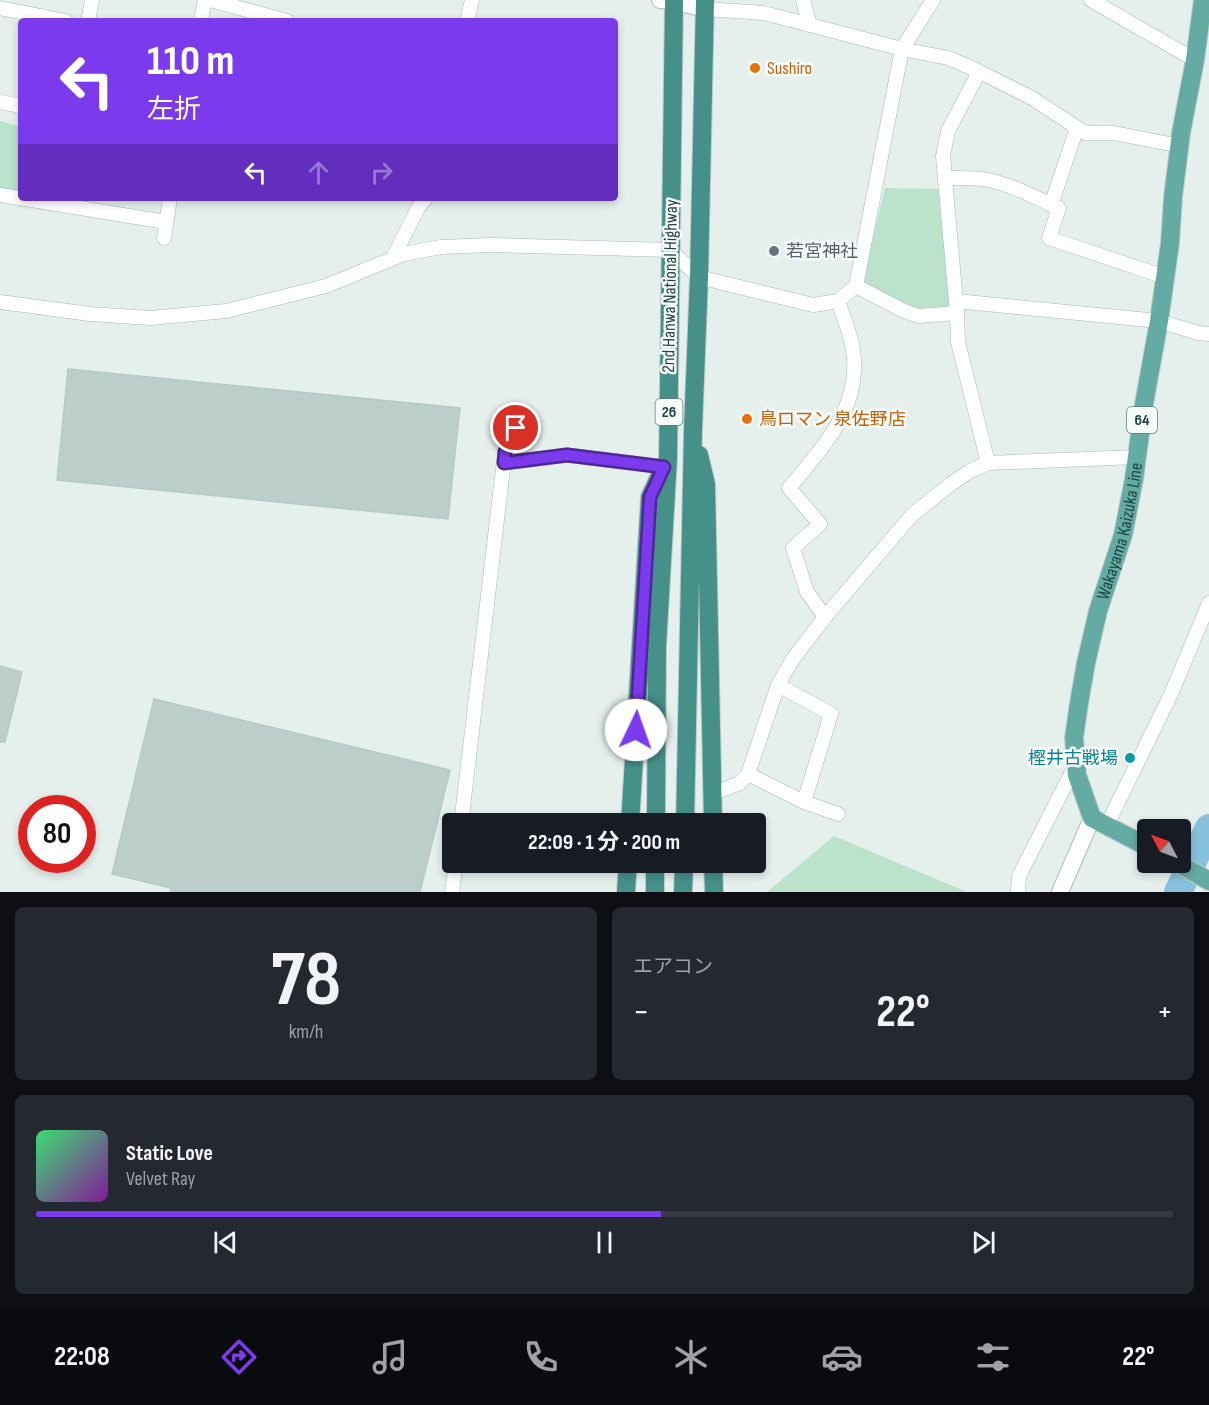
<!DOCTYPE html>
<html lang="ja">
<meta charset="utf-8">
<style>
body{margin:0;font-family:"Sofia Sans Condensed","Noto Sans JP",sans-serif;background:#242831;color:#f1f3f6;height:100vh;display:flex;flex-direction:column;font-size:22px;white-space:nowrap}
*{box-sizing:border-box;margin:0}
p{font-size:20px;color:#9ea1a6}
.icon{flex:none;width:33px;height:33px;fill:none;stroke:currentColor;stroke-width:2;stroke-linecap:round;stroke-linejoin:round}
.map{position:relative;height:892px;overflow:hidden}
.side{display:flex;flex-direction:column;gap:15px;padding:15px;background:#0d0f14;flex:1}
.side>*{flex:none}
.hud{position:absolute;left:18px;top:18px;width:600px;height:183px;border-radius:6px;box-shadow:0 3px 9px #0003;background:#7c3aed;color:#fff;overflow:hidden}
.needle{width:39px;rotate:311deg}
.controls{position:absolute;left:1137px;top:819px;display:grid;gap:12px}
.controls a{display:grid;place-items:center;width:54px;height:54px;border-radius:6px;background:#171b24;box-shadow:0 3px 9px #0003;font-size:30px}
.speed{position:absolute;left:18px;top:795px;display:flex;gap:12px;font-size:30px;font-weight:700;text-align:center}
.speed>*{display:grid;place-content:center;width:78px;height:78px;border-radius:50%;background:#171b24;box-shadow:0 3px 9px #0003;line-height:1}
.speed .limit{border:9px solid #d22;background:#fff;color:#111}
.pin{position:absolute;display:grid;place-items:center;width:51px;height:51px;color:#fff;margin:-26px;border:3px solid #fff;border-radius:50%;box-shadow:0 2px 6px #0007}
.me{position:absolute;width:66px;margin:-33px;rotate:3deg;stroke-linejoin:round;filter:drop-shadow(0 0 4px #0008)}
.turn{display:flex;align-items:center;gap:21px;height:126px;padding:0 30px;font-size:27px}
.turn .icon{width:78px;height:78px;stroke-width:2.5}
.turn b{display:block;font-size:42px;line-height:51px}
.lanes{display:flex;align-items:center;height:57px;padding:0 30px;background:#0003;justify-content:center;gap:30px;direction:ltr}
.lanes .off{opacity:.35}
.big{font-size:45px;font-weight:700;line-height:1.1}
.side .widget{flex:1;display:flex;flex-direction:column;justify-content:center;gap:9px;min-width:0;padding:0 21px;border-radius:9px;background:#242831}
.side .dial{align-items:center;gap:0}
.dial b{font-size:78px;line-height:1}
.song{display:flex;align-items:center;gap:18px}
.cover{width:72px;height:72px;border-radius:9px;background:linear-gradient(135deg,hsl(140 70% 55%),hsl(290 70% 35%))}
.played{height:6px;border-radius:3px;background:linear-gradient(90deg,#7c3aed 55%,#363941 55%)}
.keys{display:flex;justify-content:space-around;direction:ltr}
.heat{display:flex;justify-content:space-between;align-items:center;font-size:33px;direction:ltr}
.side .tiles{flex:1;display:grid;gap:15px;grid-template-columns:1fr 1fr}
.widget:last-child{grid-column:span 2}
.trip{position:absolute;left:442px;top:813px;width:324px;height:60px;border-radius:6px;background:#171b24;box-shadow:0 3px 9px #0003;font-weight:700;line-height:60px;text-align:center}
.menu{display:flex;height:96px;justify-content:space-around;align-items:center;background:#090b0e;color:#9ea1a6}
.menu .icon{width:42px;height:42px}
.menu .on{color:#7c3aed}
.menu b{font-size:27px;color:#f1f3f6}
.map>svg:first-child{display:block}
.green{fill:#bbe3cc}
.lines{fill:none;stroke-linecap:round;stroke-linejoin:round}
.river{stroke:#87c0db;stroke-width:28}
.building{fill:#bccec9;stroke:#b6cac5;stroke-width:1.5}
.minor-casing{stroke:#a6b9b6;stroke-width:15}
.tertiary-casing{stroke:#a6b9b6;stroke-width:18}
.primary-casing{stroke:#c1cbca;stroke-width:20}
.trunk-casing{stroke:#c1cbca;stroke-width:20}
.minor{stroke:#fff;stroke-width:14}
.tertiary{stroke:#fff;stroke-width:16}
.primary{stroke:#64aba4;stroke-width:18}
.trunk{stroke:#46908a;stroke-width:18}
.route-casing{stroke:#51269a;stroke-width:15}
.route{stroke:#7c3aed;stroke-width:10}
.food-dot{fill:#e8710a;stroke:#f6fbfa;stroke-width:2}
.worship-dot{fill:#6b7280;stroke:#f6fbfa;stroke-width:2}
.culture-dot{fill:#0f9aa8;stroke:#f6fbfa;stroke-width:2}
.labels{text-anchor:middle;dominant-baseline:central;stroke-width:5;stroke-linejoin:round;paint-order:stroke}
.shield{fill:#f6fbfa;stroke:#617c78;stroke-width:1.5}
.shield-label{font-size:16px;font-weight:bold;fill:#214541}
.food-label{font-size:18px;fill:#c56008;stroke:#f6fbfa;text-anchor:start}
.worship-label{font-size:18px;fill:#5b616d;stroke:#f6fbfa;text-anchor:start}
.street-label{font-size:18px;fill:#214541;stroke:#f6fbfa}
.culture-label{font-size:18px;fill:#0d838f;stroke:#f6fbfa;text-anchor:end}
</style>
<div class="map">
<svg width="1209" height="892" viewBox="0 0 1209 892">
<rect width="100%" height="100%" fill="#e5f0ed"/>
<g class="green">
<path d="M 0,121 L 21,127 L 21,194 L 0,190 Z"/>
<path d="M 885,188 L 942,189 L 951,308 L 916,310 L 862,281 Z"/>
<path d="M 834,836 L 967,892 L 767,892 Z"/>
</g>
<g class="lines">
<path class="river" d="M 1178,892 L 1209,828"/>
</g>
<g class="building">
<path d="M 68,369 L 460,408 L 448,519 L 57,480 Z"/>
<path d="M 0,666 L 22,672 L 5,742 L 0,742 Z"/>
<path d="M 154,699 L 450,770 L 420,892 L 170,892 L 171,888 L 112,874 Z"/>
</g>
<g class="lines">
<defs>
<g id="minor">
<path d="M 210,0 L 287,21"/>
<path d="M 803,0 L 810,25"/>
<path d="M 1091,0 L 1195,60"/>
<path d="M 0,8 L 66,21"/>
<path d="M 705,9 L 764,13 L 902,49 L 948,58 L 972,68 L 1032,98 L 1085,133 L 1114,133 L 1180,146"/>
<path d="M 88,21 L 92,0"/>
<path d="M 201,21 L 205,0"/>
<path d="M 467,21 L 472,0"/>
<path d="M 979,72 L 948,131 L 943,156 L 957,313 L 958,342 L 988,463"/>
<path d="M 0,102 L 21,106"/>
<path d="M 946,178 C 959,178 975,177 988,180 C 1013,185 1036,198 1059,208 L 1049,238 L 1165,277"/>
<path d="M 0,195 L 166,222"/>
<path d="M 1051,205 L 1077,128"/>
<path d="M 164,238 L 170,198"/>
<path d="M 393,258 L 418,208 L 426,198"/>
<path d="M 856,286 L 902,310 L 918,316 L 957,313"/>
<path d="M 956,301 L 1159,321 L 1198,333 L 1209,334"/>
<path d="M 0,302 L 90,314 L 150,318 L 226,311 L 326,286 L 404,254 L 441,247 L 491,245 L 670,250 L 699,277 L 813,305 L 838,301 L 856,286 L 902,49 L 933,0"/>
<path d="M 504,463 L 567,455 L 664,467"/>
<path d="M 825,617 L 807,592 L 793,548 L 820,524 L 789,488 C 823,447 862,407 853,350 C 851,334 843,316 838,301"/>
<path d="M 778,685 L 831,714 L 804,802"/>
<path d="M 748,774 L 804,802 L 838,814"/>
<path d="M 712,794 L 740,783 L 748,774 L 778,685 L 793,659 L 825,617 L 912,515 L 951,484 L 970,471 L 988,463 L 1137,457"/>
<path d="M 461,824 L 505,452 L 516,428"/>
<path d="M 1107,825 L 1171,694 L 1209,603"/>
<path d="M 452,892 L 456,862"/>
<path d="M 1018,892 L 1019,876 L 1076,764"/>
</g>
<g id="tertiary">
<path d="M 660,0 L 673,1 L 705,9"/>
<path d="M 1060,892 L 1092,818"/>
</g>
<g id="primary">
<path id="s1" d="M 1148,847 L 1092,818 L 1077,775 L 1074,738 L 1079,703 L 1086,663 L 1098,611 L 1123,535 L 1134,479 L 1144,404 L 1159,321 L 1170,243 L 1173,197 L 1181,133 L 1195,60 L 1203,0"/>
<path d="M 1176,862 L 1209,881"/>
</g>
<g id="trunk">
<path d="M 699,455 L 706,484 L 713,824"/>
<path d="M 630,824 L 650,497 L 663,469"/>
<path d="M 656,824 L 657,647 L 668,459 L 674,0"/>
<path d="M 685,824 L 693,430 L 699,277 L 705,0"/>
<path d="M 713,862 L 714,892"/>
<path d="M 626,892 L 628,862"/>
<path d="M 655,892 L 655,862"/>
<path d="M 683,892 L 684,862"/>
</g>
</defs>
<use href="#minor" class="minor-casing"/>
<use href="#tertiary" class="tertiary-casing"/>
<use href="#primary" class="primary-casing"/>
<use href="#trunk" class="trunk-casing"/>
<use href="#minor" class="minor"/>
<use href="#tertiary" class="tertiary"/>
<use href="#primary" class="primary"/>
<use href="#trunk" class="trunk"/>
</g>
<g class="lines">
<defs>
<path id="route" d="M 516,428 L 505,452 L 504,463 L 567,455 L 664,467 L 650,497 L 636,730"/>
</defs>
<use href="#route" class="route-casing"/>
<use href="#route" class="route"/>
</g>
<g class="food-dot">
<circle cx="755" cy="68" r="6"/>
<circle cx="747" cy="419" r="6"/>
</g>
<circle class="worship-dot" cx="774" cy="251" r="6"/>
<circle class="culture-dot" cx="1130" cy="758" r="6"/>
<g class="labels">
<g class="shield">
<rect x="655.5" y="399" width="27" height="26" rx="4.5"/>
<rect x="1127" y="407" width="30" height="26" rx="4.5"/>
</g>
<g class="shield-label">
<text x="669" y="412">26</text>
<text x="1142" y="420">64</text>
</g>
<g class="food-label">
<text x="767" y="68">Sushiro</text>
<text x="759" y="419">鳥ロマン 泉佐野店</text>
</g>
<g class="worship-label">
<text x="786" y="251">若宮神社</text>
</g>
<g class="street-label">
<text transform="translate(670 286) rotate(-89)">2nd Hanwa National Highway</text>
<text stroke="none"><textPath href="#s1" startOffset="358">Wakayama Kaizuka Line</textPath></text>
</g>
<g class="culture-label">
<text x="1118" y="758">樫井古戦場</text>
</g>
</g>
</svg>
<div class="controls">
<a><svg class="needle" viewBox="-14 -14 28 28"><path d="M0-13l5 13h-10z" fill="#e53935"/><path d="M0 13l5-13h-10z" fill="#9ea1a6"/></svg></a>
</div>
<div class="speed"><div class="limit">80</div></div>
<div class="pin" style="left:516px;top:428px;background:#d93025"><svg class="icon" aria-label="arrive" viewBox="0 0 24 24"><path d="M6 21V4h12l-3 4 3 4H6"/></svg></div>
<svg class="me" style="left:636px;top:730px" viewBox="-20 -20 40 40"><circle r="19" fill="#fff"/><path d="M0-13L10 11 0 6-10 11z" fill="#7c3aed"/></svg>
<div class="trip">22:09 · 1 分 · 200 m</div>
<div class="hud">
<div class="turn"><svg class="icon" aria-label="left" viewBox="0 0 24 24"><path d="M17 20v-9H6M10 6l-5 5 5 5"/></svg><div><b>110 m</b>左折</div></div>
<div class="lanes"><svg class="icon" aria-label="left" viewBox="0 0 24 24"><path d="M17 20v-9H6M10 6l-5 5 5 5"/></svg><svg class="icon off" aria-label="ahead" viewBox="0 0 24 24"><path d="M12 20V5M6 11l6-6 6 6"/></svg><svg class="icon off" aria-label="right" viewBox="0 0 24 24"><path d="M7 20v-9h11M14 6l5 5-5 5"/></svg></div>
</div>
</div>
<section class="side">
<div class="tiles">
<div class="widget dial"><b>78</b><p>km/h</p></div>
<div class="widget"><p>エアコン</p>
<div class="heat"><a>−</a><b class="big">22°</b><a>+</a></div>
</div>
<div class="widget">
<div class="song"><i class="cover"></i><div><b>Static Love</b><p>Velvet Ray</p></div></div>
<div class="played"></div>
<div class="keys"><svg class="icon" aria-label="previous" viewBox="0 0 24 24"><path d="M18 5L8 12l10 7zM5 5v14"/></svg><svg class="icon" aria-label="pause" viewBox="0 0 24 24"><path d="M8 5v14M16 5v14"/></svg><svg class="icon" aria-label="next" viewBox="0 0 24 24"><path d="M6 5l10 7-10 7zM19 5v14"/></svg></div>
</div>
</div>
</section>
<nav class="menu">
<b>22:08</b>
<svg class="icon on" aria-label="directions" viewBox="0 0 24 24"><path d="M12 3l9 9-9 9-9-9zM9 14v-3h6M13 9l2 2-2 2"/></svg>
<svg class="icon" aria-label="music" viewBox="0 0 24 24"><path d="M9 18V5l10-2v13"/><circle cx="6" cy="18" r="3"/><circle cx="16" cy="16" r="3"/></svg>
<svg class="icon" aria-label="phone" viewBox="0 0 24 24"><path d="M5 4h4l2 5-3 2q2 4 5 5l2-3 5 2v4C11 20 4 13 5 4z"/></svg>
<svg class="icon" aria-label="climate" viewBox="0 0 24 24"><path d="M12 3v18M4 7l16 10M4 17L20 7"/></svg>
<svg class="icon" aria-label="car" viewBox="0 0 24 24"><path d="M5 17H2v-5l4-1 3-4h7l3 4 3 1v5h-3M9 17h6M6 11h13"/><circle cx="7" cy="17" r="2"/><circle cx="17" cy="17" r="2"/></svg>
<svg class="icon" aria-label="filters" viewBox="0 0 24 24"><path d="M4 7h16M4 17h16"/><circle cx="9" cy="7" r="2"/><circle cx="15" cy="17" r="2"/></svg>
<b>22°</b>
</nav>
